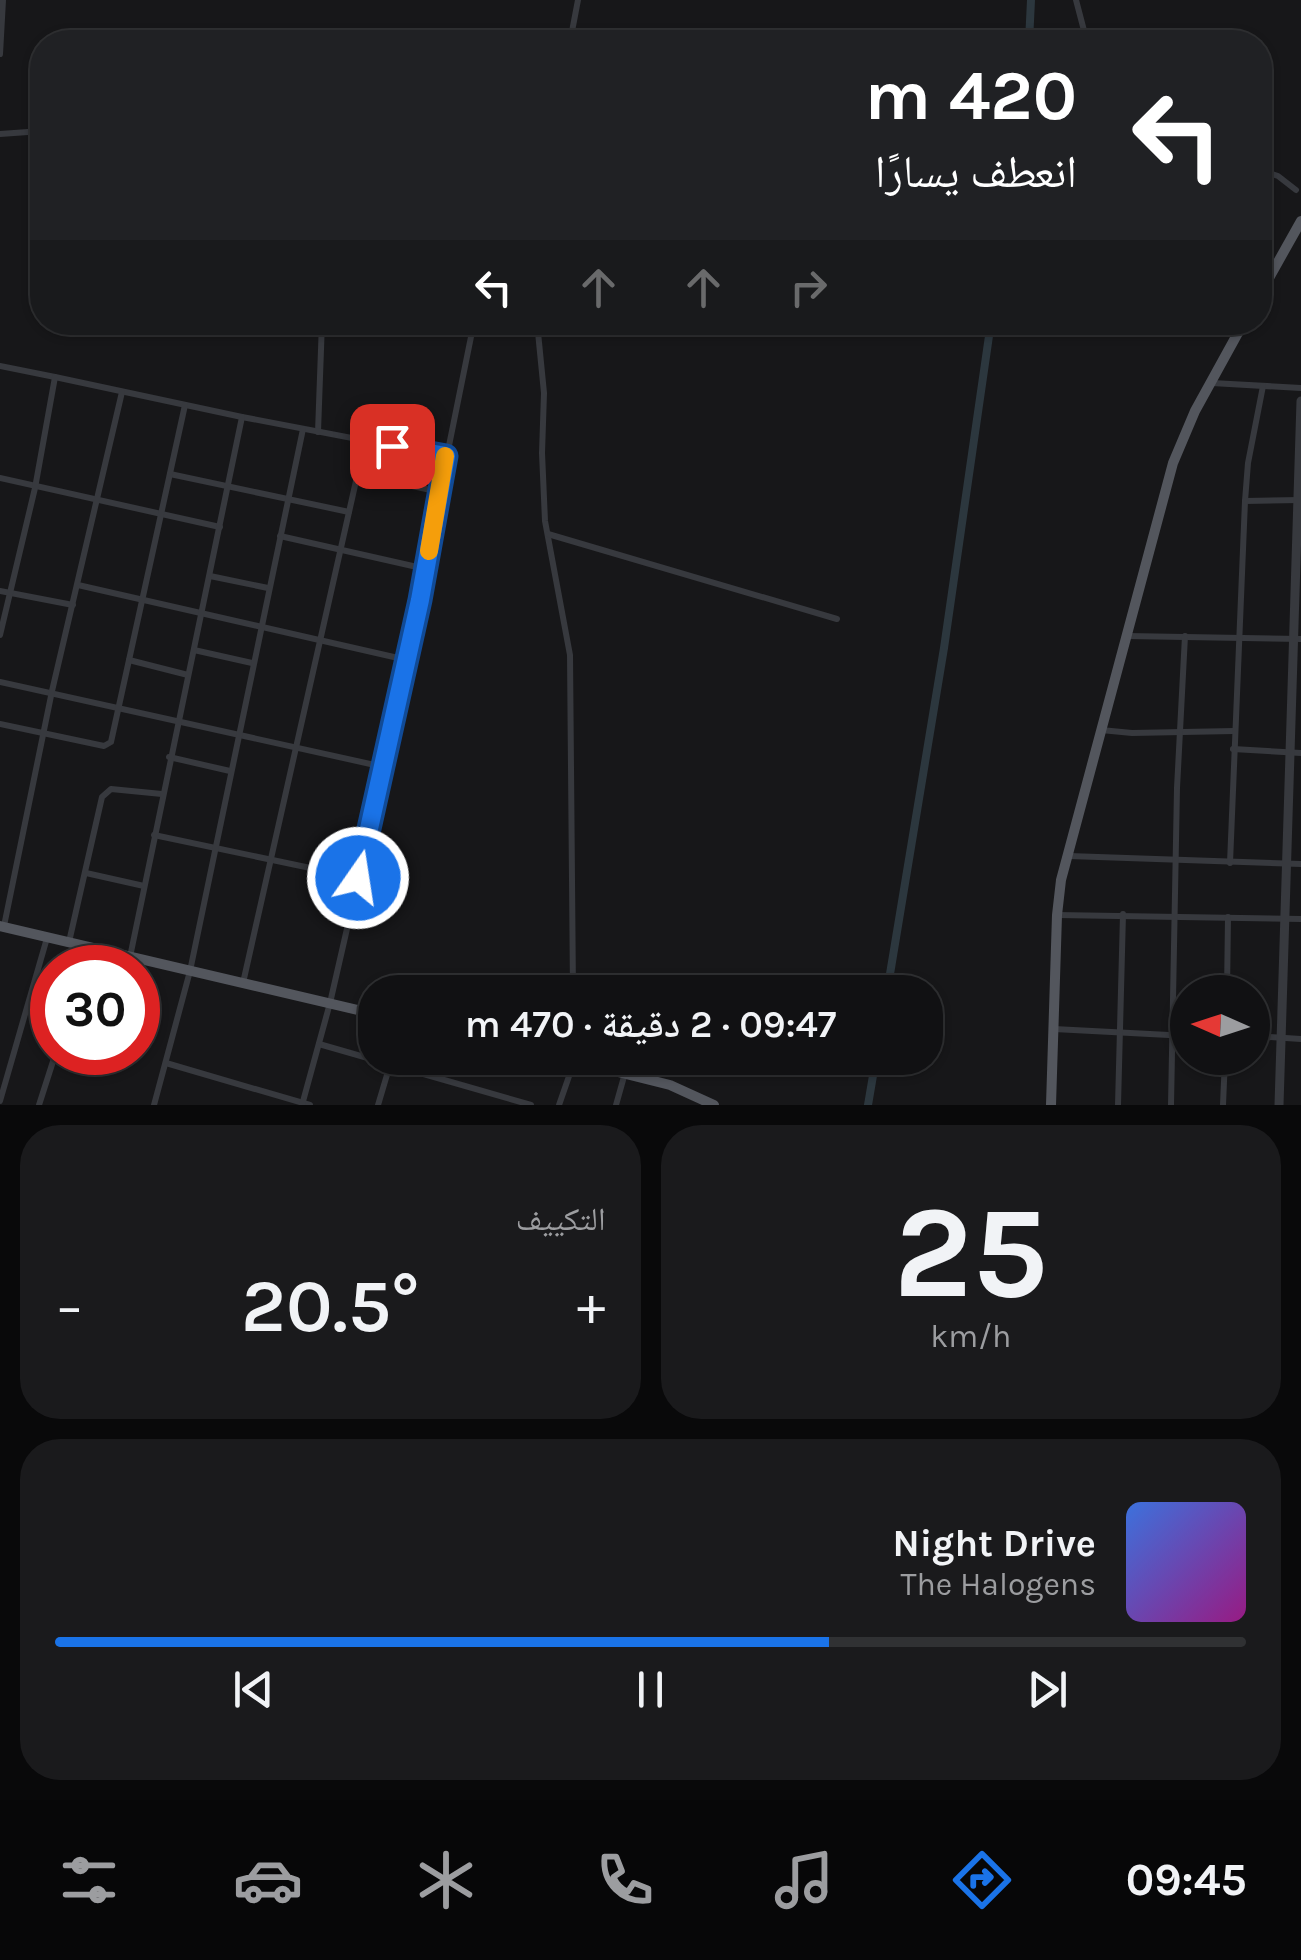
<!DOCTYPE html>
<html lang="ar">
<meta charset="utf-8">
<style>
body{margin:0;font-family:Karla,"Noto Naskh Arabic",sans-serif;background:#1a1a1c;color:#f1f3f6;direction:rtl;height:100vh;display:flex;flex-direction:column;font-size:38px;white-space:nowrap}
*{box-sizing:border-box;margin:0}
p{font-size:32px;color:#9c9da0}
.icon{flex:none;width:55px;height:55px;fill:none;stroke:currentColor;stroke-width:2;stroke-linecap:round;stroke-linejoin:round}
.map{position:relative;height:1105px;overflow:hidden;direction:ltr}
.drawer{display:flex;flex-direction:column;gap:20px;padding:20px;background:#09090a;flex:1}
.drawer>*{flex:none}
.hud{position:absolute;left:30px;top:30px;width:1242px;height:305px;border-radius:40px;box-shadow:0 2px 8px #0004,0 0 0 2px #303133;direction:rtl;background:#202124;color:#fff;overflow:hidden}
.needle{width:65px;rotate:273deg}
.fabs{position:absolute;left:1170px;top:975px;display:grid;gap:20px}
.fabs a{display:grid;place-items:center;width:100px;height:100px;border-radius:50%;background:#111113;box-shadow:0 2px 8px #0004,0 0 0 2px #303133;font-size:50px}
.speed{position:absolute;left:30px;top:945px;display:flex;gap:20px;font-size:50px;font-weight:700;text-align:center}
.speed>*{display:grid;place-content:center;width:130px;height:130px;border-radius:50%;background:#111113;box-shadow:0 2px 8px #0004,0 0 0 2px #303133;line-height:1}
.speed .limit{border:15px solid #d22;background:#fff;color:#111}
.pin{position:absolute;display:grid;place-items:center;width:85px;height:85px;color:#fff;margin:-42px;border-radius:20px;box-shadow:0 5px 15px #0006}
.me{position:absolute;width:110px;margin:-55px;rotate:13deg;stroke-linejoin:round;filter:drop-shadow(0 0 8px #0008)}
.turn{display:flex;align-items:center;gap:35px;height:210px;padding:0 30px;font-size:45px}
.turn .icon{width:130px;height:130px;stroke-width:2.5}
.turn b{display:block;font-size:70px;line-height:85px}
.lanes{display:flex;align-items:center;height:95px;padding:0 30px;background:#0003;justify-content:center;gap:50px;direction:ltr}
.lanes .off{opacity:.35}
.big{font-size:75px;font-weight:600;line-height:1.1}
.drawer .tile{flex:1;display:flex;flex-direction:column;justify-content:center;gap:15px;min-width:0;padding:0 35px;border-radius:40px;background:#1a1a1c}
.drawer .dial{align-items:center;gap:0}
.dial b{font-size:130px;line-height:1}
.song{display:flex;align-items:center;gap:30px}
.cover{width:120px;height:120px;border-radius:15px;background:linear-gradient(135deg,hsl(220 70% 55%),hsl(310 70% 35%))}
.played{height:10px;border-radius:5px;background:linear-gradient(90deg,#1a73e8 65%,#303133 65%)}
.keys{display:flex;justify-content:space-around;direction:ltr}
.heat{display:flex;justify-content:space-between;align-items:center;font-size:55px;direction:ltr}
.drawer .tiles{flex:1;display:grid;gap:20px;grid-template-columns:1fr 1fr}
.tile:last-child{grid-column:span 2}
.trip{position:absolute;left:358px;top:975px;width:585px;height:100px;border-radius:40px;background:#111113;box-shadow:0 2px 8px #0004,0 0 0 2px #303133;font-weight:600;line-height:100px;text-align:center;direction:rtl}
.dock{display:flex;height:160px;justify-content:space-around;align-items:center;background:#070708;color:#9c9da0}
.dock .icon{width:70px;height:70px}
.dock .selected{color:#1a73e8}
.dock b{font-size:45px;color:#f1f3f6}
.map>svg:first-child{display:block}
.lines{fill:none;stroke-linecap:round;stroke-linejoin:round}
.canal{stroke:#2c373e;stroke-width:8}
.minor{stroke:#37393e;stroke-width:6}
.tertiary{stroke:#37393e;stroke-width:9}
.primary{stroke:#53565d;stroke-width:10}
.route-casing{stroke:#114b97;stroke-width:25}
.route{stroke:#1a73e8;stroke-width:18}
.slow{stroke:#f59e0b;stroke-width:18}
</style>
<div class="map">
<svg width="1301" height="1105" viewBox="0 0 1301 1105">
<rect width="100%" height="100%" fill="#171719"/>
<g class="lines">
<g class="canal">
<path d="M 1029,42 L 1031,0"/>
<path d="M 887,992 L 944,648 L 991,322"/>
<path d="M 868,1105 L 876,1058"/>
</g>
<g class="minor">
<path d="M 1076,0 L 1087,42"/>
<path d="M 570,42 L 578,0"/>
<path d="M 0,54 L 3,0"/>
<path d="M 0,134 L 42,131"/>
<path d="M 1260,170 L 1278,176 L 1296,190"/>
<path d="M 537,322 L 544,393 L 542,453 L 545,521 L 570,655 L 573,992"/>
<path d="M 0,366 L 55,377"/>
<path d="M 1212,383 L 1301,388"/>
<path d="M 318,432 L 322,322"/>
<path d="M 170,474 L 349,512"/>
<path d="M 357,474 L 440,492"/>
<path d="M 0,478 L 220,527"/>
<path d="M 1245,501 L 1300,500"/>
<path d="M 548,534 L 837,619"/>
<path d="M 280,536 L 426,569"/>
<path d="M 210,576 L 268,588"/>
<path d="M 78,585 L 407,660"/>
<path d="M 0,591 L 73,605"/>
<path d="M 0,635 L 35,488 L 55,377 L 242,417 L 446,456"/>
<path d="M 1127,636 L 1301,639"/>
<path d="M 194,650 L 252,663"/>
<path d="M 129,660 L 188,675"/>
<path d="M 0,682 L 384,767"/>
<path d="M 0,724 L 104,746 L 111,742 L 185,405"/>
<path d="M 1101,730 L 1132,733 L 1234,731"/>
<path d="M 1233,749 L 1301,753"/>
<path d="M 169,757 L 230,771"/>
<path d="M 154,835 L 358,878"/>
<path d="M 1069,856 L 1301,864"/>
<path d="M 1230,863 L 1245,501 L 1248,463 L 1263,386"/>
<path d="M 86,873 L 144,886"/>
<path d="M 1057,915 L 1301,919"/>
<path d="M 4,926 L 52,691 L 122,392"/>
<path d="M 69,942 L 102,797 L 111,789 L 162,794"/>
<path d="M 130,957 L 242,417"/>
<path d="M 84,968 L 91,947"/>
<path d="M 243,983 L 365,441"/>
<path d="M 1227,992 L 1228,917"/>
<path d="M 1054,1029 L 1188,1036"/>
<path d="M 1252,1036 L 1301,1039"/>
<path d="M 319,1044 L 531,1105"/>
<path d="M 166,1063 L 310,1105"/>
<path d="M 0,1101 L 47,938"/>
<path d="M 39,1105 L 56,1052"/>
<path d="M 154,1105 L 190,971 L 303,429"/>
<path d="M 302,1105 L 330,1003 L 384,767 L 474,322"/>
<path d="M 378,1105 L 392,1058"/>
<path d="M 559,1105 L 575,1059"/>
<path d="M 616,1105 L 625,1073"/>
<path d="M 1118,1105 L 1123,914"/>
<path d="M 1171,1105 L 1177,788 L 1185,636"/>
<path d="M 1223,1105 L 1225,1058"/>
</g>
<path class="tertiary" d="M 1279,1105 L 1301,401"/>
<g class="primary">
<path d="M 1260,294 L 1301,221"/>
<path d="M 0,926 L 375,1014"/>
<path d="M 562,1058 L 670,1085 L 714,1105"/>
<path d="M 1051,1105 L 1057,915 L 1061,880 L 1173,463 L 1195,411 L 1244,322"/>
</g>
</g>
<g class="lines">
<defs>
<path id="route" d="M 358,878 L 420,600 L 446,456 L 392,446"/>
</defs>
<use href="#route" class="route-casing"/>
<use href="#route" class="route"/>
<path class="slow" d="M 429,551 L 445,456"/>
</g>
</svg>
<div class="fabs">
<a><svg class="needle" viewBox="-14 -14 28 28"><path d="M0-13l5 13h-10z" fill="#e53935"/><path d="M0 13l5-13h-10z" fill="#9c9da0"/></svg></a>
</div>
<div class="speed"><div class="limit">30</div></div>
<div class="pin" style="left:392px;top:446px;background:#d93025"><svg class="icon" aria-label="arrive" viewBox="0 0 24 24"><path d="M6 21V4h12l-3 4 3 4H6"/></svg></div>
<svg class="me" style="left:358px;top:878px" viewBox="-20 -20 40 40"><circle r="17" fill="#1a73e8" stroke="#fff" stroke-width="3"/><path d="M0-11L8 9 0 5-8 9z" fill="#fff"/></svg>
<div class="trip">09:47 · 2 دقيقة · 470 m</div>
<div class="hud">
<div class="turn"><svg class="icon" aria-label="left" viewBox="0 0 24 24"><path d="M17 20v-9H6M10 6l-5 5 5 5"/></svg><div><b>420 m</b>انعطف يسارًا</div></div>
<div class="lanes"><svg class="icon" aria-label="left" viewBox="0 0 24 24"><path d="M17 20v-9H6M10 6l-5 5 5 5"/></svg><svg class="icon off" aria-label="ahead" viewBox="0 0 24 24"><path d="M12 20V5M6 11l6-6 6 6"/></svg><svg class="icon off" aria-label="ahead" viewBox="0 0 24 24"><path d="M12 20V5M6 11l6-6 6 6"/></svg><svg class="icon off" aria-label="right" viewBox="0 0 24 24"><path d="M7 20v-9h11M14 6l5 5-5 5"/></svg></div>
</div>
</div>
<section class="drawer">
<div class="tiles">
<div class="tile dial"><b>25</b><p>km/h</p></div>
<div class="tile"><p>التكييف</p>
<div class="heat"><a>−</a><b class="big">20.5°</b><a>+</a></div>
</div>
<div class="tile">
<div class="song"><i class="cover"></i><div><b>Night Drive</b><p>The Halogens</p></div></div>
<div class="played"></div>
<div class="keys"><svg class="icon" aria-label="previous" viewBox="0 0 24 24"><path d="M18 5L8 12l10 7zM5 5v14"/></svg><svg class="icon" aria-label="pause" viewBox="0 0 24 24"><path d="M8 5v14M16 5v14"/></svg><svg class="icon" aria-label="next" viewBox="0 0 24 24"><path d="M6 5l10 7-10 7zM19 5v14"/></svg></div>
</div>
</div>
</section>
<nav class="dock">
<b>09:45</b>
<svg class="icon selected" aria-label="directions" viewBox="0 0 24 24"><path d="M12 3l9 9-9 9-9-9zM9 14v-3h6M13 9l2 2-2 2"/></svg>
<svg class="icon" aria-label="music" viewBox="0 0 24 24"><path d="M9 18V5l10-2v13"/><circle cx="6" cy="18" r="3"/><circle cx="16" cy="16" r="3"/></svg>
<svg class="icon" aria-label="phone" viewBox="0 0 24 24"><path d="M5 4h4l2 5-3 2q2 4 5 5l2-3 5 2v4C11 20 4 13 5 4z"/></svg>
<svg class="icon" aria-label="climate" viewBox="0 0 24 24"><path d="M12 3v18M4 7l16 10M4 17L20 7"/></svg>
<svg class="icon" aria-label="car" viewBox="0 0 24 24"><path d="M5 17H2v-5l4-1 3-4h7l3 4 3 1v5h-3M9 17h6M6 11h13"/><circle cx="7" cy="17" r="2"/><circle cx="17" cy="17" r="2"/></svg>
<svg class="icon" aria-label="filters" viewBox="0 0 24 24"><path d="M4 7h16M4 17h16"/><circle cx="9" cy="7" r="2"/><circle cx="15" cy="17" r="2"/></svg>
</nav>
